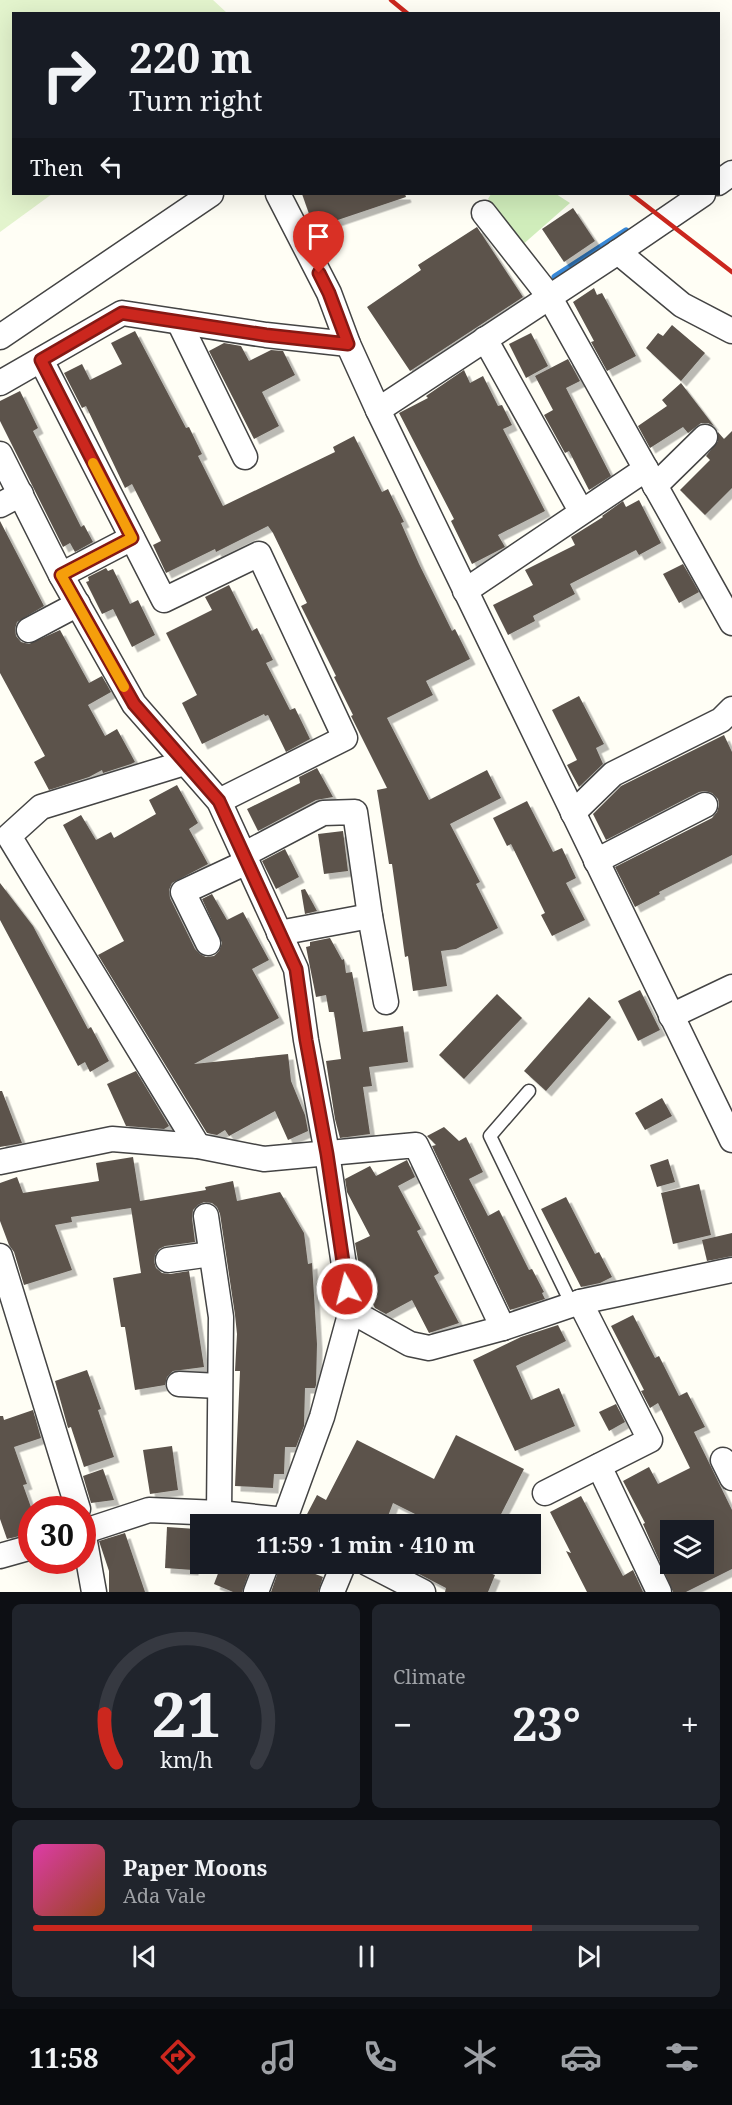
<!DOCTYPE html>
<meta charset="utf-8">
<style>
body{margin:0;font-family:"Noto Serif",serif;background:#20242c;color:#f1f3f6;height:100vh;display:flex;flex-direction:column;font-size:22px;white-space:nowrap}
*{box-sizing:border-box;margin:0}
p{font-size:20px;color:#9ea1a6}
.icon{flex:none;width:33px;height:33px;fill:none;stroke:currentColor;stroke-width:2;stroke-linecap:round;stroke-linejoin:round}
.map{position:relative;height:1592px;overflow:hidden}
.sheet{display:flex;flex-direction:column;gap:12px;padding:12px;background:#0d0f14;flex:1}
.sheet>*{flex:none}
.guide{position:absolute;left:12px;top:12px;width:708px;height:183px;border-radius:0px;box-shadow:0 6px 24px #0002;background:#171b24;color:#f1f3f6;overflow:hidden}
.controls{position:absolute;left:660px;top:1520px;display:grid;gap:12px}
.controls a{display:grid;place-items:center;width:54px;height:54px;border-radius:0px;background:#171b24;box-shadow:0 6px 24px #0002;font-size:30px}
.speed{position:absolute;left:18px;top:1496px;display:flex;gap:12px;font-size:30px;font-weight:700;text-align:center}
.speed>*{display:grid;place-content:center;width:78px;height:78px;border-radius:50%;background:#171b24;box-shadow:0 6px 24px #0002;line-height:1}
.speed .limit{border:9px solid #d22;background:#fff;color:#111}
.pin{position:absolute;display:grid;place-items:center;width:51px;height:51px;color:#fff;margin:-62px -26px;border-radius:50% 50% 50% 0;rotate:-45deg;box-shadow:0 0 6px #0007}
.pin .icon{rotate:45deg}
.me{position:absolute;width:66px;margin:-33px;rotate:352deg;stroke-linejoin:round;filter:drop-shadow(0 0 4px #0008)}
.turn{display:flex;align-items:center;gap:21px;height:126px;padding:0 18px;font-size:27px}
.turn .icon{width:78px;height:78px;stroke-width:2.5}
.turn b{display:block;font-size:42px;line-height:51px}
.then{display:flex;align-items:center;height:57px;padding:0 18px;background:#0003;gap:12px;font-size:22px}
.big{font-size:45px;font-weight:700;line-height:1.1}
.sheet .tile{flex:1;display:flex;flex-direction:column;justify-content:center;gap:9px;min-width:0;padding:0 21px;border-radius:9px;background:#20242c}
.sheet .dial{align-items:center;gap:0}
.dial svg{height:156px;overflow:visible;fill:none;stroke:#363941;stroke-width:7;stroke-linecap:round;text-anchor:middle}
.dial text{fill:#f1f3f6;stroke:none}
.song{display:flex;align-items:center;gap:18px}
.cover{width:72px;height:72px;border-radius:9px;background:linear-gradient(135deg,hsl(320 70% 55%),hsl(20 70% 35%))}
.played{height:6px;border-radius:3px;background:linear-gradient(90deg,#cb271e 75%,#363941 75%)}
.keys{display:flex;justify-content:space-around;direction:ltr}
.heat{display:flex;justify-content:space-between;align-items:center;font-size:33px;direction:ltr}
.sheet .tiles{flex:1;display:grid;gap:12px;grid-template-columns:1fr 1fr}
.tile:last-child{grid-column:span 2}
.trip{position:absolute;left:190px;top:1514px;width:351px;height:60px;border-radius:0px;background:#171b24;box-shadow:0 6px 24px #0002;font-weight:700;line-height:60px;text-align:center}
.tabs{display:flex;height:96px;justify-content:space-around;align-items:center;background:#090b0e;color:#9ea1a6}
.tabs .icon{width:42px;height:42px}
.tabs .current{color:#cb271e}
.tabs b{font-size:27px;color:#f1f3f6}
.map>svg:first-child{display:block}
.green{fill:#d0edbb}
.pitch{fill:#e3f4cd}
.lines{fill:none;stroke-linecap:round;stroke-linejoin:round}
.stream{stroke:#3888d6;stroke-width:7}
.building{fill:#5b534c;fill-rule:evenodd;filter:url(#shadow)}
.service-casing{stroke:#444;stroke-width:15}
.minor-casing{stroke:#444;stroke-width:27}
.service{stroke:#fff;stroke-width:12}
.minor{stroke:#fff;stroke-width:24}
.rail{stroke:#cb271e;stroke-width:4.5}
.route-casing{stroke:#841914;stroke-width:15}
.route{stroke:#cb271e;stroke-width:10}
.slow{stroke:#f59e0b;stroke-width:10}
</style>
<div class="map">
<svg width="732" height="1592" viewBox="0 0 732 1592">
<defs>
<filter id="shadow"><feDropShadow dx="5.5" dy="5.5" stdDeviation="0" flood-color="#0004"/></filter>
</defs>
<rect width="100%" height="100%" fill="#fffef5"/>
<path class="green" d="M 491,194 L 556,194 L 570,203 L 520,247 L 488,199 Z"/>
<path class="pitch" d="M 0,0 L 213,0 L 227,13 L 14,14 L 14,194 L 52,194 L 0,232 Z"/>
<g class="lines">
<path class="stream" d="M 555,277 L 626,231"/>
</g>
<g class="building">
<path d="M 302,194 L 405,194 L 406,197 L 314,228 Z"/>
<path d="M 573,208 L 595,241 L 564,262 L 542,229 Z"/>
<path d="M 477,227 L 523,297 L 410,371 L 367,307 L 421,270 L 418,265 Z"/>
<path d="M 594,288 L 597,295 L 602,293 L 636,356 L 607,371 L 591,342 L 594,341 L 573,302 Z"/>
<path d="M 672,325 L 705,353 L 681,381 L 646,348 L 658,333 L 663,336 Z"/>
<path d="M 135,331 L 186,428 L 189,427 L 202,454 L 198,456 L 223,506 L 335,452 L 333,447 L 354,436 L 382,492 L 388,489 L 404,522 L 401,523 L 419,564 L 452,631 L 455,629 L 470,659 L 426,681 L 433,695 L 387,718 L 429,800 L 487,770 L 501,798 L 450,824 L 480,882 L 476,884 L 498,928 L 456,949 L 441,951 L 447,986 L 413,991 L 408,956 L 405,957 L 392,864 L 389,864 L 377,790 L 387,788 L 351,716 L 353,715 L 334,677 L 336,676 L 301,606 L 307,603 L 273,533 L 268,526 L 216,552 L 215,549 L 166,573 L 153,545 L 161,541 L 132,484 L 125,488 L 86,406 L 82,408 L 64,373 L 82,364 L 90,380 L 122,364 L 111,343 Z"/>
<path d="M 531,333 L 548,366 L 526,378 L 509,344 Z"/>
<path d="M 224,343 L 241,346 L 249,361 L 271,350 L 283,351 L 295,375 L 262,392 L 279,426 L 254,439 L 209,351 Z"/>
<path d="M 568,359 L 580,381 L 566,388 L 611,476 L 589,490 L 569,451 L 565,453 L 544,415 L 553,410 L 535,376 Z"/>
<path d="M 464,370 L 470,383 L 483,376 L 498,406 L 502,405 L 512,425 L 503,429 L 545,511 L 498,535 L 505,547 L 472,564 L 451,521 L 454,519 L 399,413 L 428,398 L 426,396 Z"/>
<path d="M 681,383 L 714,426 L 708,423 L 701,423 L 688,433 L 683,427 L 650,448 L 638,426 L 667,406 L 662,400 Z"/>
<path d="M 20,391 L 38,428 L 33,431 L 81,527 L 84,525 L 93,542 L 75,552 L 70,543 L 63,547 L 0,421 L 0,401 Z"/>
<path d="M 732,431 L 732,488 L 705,515 L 680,490 L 710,460 L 706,456 L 718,441 L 718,432 L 724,439 Z"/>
<path d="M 639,500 L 661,543 L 639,555 L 636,550 L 570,584 L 575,594 L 533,616 L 535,621 L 508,635 L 493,605 L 533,585 L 525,570 L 575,545 L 571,537 L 603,517 L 602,516 L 623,501 L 626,507 Z"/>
<path d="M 0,521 L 44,606 L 17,622 L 15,629 L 16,636 L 21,642 L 29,644 L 60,630 L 89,683 L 102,676 L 111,692 L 88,705 L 105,736 L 117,729 L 135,762 L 131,764 L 103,773 L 102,770 L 89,777 L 49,790 L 34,762 L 45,756 L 0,673 Z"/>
<path d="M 683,564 L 699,592 L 679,603 L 663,574 Z"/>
<path d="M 106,568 L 108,571 L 113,569 L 130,604 L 138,600 L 155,635 L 132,647 L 113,609 L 102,614 L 86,582 L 89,581 L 88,577 Z"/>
<path d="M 229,585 L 252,631 L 257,628 L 273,660 L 266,663 L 290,710 L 295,708 L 310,739 L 286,752 L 268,715 L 265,716 L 264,714 L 202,744 L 182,703 L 197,695 L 166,633 L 212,610 L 205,597 Z"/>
<path d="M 579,696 L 604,744 L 596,748 L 603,764 L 579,787 L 567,765 L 577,760 L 552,710 Z"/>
<path d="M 724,735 L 732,752 L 732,855 L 659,892 L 660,894 L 635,907 L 615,867 L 712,818 L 717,812 L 719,805 L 718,799 L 712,793 L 705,791 L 699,792 L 606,840 L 593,814 L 621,786 Z"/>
<path d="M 317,768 L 333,797 L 316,800 L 258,831 L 247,809 L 300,783 L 299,777 Z"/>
<path d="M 177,785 L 198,823 L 189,829 L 208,864 L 172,883 L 169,890 L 170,898 L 195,949 L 200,954 L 206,957 L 214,956 L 219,951 L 222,943 L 202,899 L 212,894 L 227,920 L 243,912 L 269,960 L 252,969 L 279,1018 L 194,1064 L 288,1054 L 291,1081 L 305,1115 L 308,1131 L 288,1140 L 275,1111 L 229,1136 L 225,1130 L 217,1135 L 207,1133 L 98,955 L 124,941 L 63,825 L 81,815 L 96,840 L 111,832 L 114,838 L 156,814 L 149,800 Z"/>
<path d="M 527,801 L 553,852 L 562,848 L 576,878 L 566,883 L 585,920 L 552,936 L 541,915 L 545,913 L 511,844 L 507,846 L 493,818 Z"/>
<path d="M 343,831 L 348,871 L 324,874 L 318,834 Z"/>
<path d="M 285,849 L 299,877 L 276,889 L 262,861 Z"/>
<path d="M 0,883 L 33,926 L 88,1029 L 91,1027 L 109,1061 L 90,1072 L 85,1062 L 78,1066 L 0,920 Z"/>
<path d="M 305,889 L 317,911 L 305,914 L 301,890 Z"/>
<path d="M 330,938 L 342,960 L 344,959 L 346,973 L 352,972 L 363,1032 L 403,1026 L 408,1062 L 369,1067 L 372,1086 L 363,1087 L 370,1134 L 340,1138 L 335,1119 L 326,1061 L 341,1059 L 334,1012 L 329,1012 L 326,995 L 316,997 L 306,947 L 310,946 L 310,942 Z"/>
<path d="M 640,990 L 660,1030 L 638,1041 L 618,1001 Z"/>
<path d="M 497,994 L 522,1018 L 464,1079 L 439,1055 Z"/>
<path d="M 589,997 L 611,1017 L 546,1091 L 524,1071 Z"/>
<path d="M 136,1071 L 169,1126 L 164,1129 L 126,1126 L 107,1084 Z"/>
<path d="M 0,1091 L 2,1091 L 22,1143 L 0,1147 Z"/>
<path d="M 662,1098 L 672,1116 L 645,1130 L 635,1113 Z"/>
<path d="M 444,1127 L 459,1141 L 466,1137 L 483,1172 L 469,1179 L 488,1216 L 499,1210 L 529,1270 L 532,1269 L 544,1292 L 542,1293 L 545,1299 L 510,1310 L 432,1146 L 436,1145 L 427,1136 Z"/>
<path d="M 133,1157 L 140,1201 L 206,1190 L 205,1187 L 233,1181 L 237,1201 L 280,1192 L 304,1233 L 308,1264 L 312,1263 L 317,1344 L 316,1385 L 315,1388 L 305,1388 L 304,1426 L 296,1447 L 285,1447 L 284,1474 L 274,1474 L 273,1488 L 235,1486 L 240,1371 L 235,1371 L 237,1334 L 235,1315 L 220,1214 L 217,1207 L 212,1203 L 204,1202 L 198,1205 L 193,1210 L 192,1218 L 195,1242 L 165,1246 L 159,1249 L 155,1255 L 154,1261 L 156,1268 L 162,1273 L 170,1274 L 189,1271 L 204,1367 L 173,1371 L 167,1377 L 165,1385 L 135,1390 L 125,1327 L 121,1327 L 113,1278 L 141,1273 L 131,1208 L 71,1217 L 72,1222 L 55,1225 L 72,1270 L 24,1285 L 14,1252 L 9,1245 L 0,1221 L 0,1183 L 17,1177 L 23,1193 L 99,1181 L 96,1163 Z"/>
<path d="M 668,1159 L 675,1182 L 657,1187 L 650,1165 Z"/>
<path d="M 407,1160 L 415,1177 L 398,1186 L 421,1229 L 417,1231 L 439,1273 L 434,1276 L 459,1323 L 429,1333 L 412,1300 L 386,1314 L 375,1308 L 361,1282 L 367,1278 L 358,1260 L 355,1243 L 370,1236 L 347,1192 L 345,1179 L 370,1166 L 376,1176 Z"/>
<path d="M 699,1184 L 711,1235 L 673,1244 L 661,1193 Z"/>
<path d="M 566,1197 L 595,1254 L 599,1252 L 612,1277 L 600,1283 L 581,1287 L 541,1209 Z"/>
<path d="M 732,1233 L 732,1256 L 707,1261 L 702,1240 Z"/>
<path d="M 633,1315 L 655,1358 L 659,1356 L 679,1396 L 687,1392 L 705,1427 L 694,1432 L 732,1510 L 732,1569 L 686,1592 L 673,1592 L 643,1524 L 645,1523 L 623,1481 L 649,1467 L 658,1484 L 690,1468 L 658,1403 L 650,1408 L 641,1391 L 644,1390 L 611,1326 ZM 670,1530 L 704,1530 L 704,1563 L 670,1563 Z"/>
<path d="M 558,1325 L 566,1341 L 516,1366 L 531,1400 L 559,1388 L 575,1426 L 515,1451 L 473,1360 L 521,1337 Z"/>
<path d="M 87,1370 L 101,1409 L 98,1410 L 114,1457 L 84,1467 L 71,1427 L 68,1428 L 55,1381 Z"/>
<path d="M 616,1404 L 625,1422 L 609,1431 L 599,1412 Z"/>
<path d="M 33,1410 L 41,1438 L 14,1447 L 27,1484 L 23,1485 L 32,1510 L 32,1533 L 7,1539 L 0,1519 L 0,1416 L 3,1416 L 4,1420 Z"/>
<path d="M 456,1435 L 524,1469 L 496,1524 L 435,1524 L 393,1503 L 385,1524 L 306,1524 L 305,1518 L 317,1495 L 326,1500 L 357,1440 L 434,1479 Z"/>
<path d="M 172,1446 L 178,1490 L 150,1494 L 143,1450 Z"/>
<path d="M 103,1469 L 114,1500 L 91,1503 L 83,1476 Z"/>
<path d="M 581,1496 L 623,1576 L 633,1570 L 643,1592 L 587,1592 L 566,1551 L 571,1553 L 550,1512 Z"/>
<path d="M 167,1527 L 196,1529 L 193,1570 L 165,1568 Z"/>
<path d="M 125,1533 L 145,1592 L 109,1592 L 109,1571 L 99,1541 Z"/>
<path d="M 222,1563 L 252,1563 L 242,1592 L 233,1592 L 214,1584 Z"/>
<path d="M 281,1563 L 287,1563 L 323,1577 L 318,1592 L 271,1592 Z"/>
<path d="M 398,1563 L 463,1563 L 495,1575 L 488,1592 L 445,1592 L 446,1588 Z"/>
</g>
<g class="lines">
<defs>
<path id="service" d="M 529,1091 L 490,1136 L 572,1305"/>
<g id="minor">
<path d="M 718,183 L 732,173"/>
<path d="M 278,194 L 329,293 L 348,344 L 378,410 L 732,1140"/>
<path d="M 484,213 L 549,296 L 732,623"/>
<path d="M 618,252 L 682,305 L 732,331"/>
<path d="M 179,322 L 245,457"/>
<path d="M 0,337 L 211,194"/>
<path d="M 485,339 L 581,511"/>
<path d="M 41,360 L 164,600 L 259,554 L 345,738 L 219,801"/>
<path d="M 0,383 L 122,313 L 266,335 L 348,344"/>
<path d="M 378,410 L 618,252 L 703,194"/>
<path d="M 0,454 L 61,575 L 134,704 L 219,801 L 296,969 L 306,1040 L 327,1153 L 351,1311 L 322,1417 L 283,1524"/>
<path d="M 655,486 L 705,437"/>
<path d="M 0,505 L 21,494"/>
<path d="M 61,575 L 132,538"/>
<path d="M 465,591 L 646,469"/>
<path d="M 29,630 L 78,604"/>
<path d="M 184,763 L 41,807 L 9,836 L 198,1146"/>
<path d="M 573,813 L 613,774 L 721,720 L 732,709"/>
<path d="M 243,855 L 323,813 L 355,812 L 370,916 L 386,1002"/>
<path d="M 596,861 L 705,805"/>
<path d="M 279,933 L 370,916"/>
<path d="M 208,943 L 183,892 L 247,862"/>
<path d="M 671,1016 L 732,987"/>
<path d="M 0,1162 L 112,1139 L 198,1146 L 264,1159 L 416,1145 L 503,1328"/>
<path d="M 206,1216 L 221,1317 L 219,1513"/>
<path d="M 0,1256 L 78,1509"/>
<path d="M 168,1260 L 211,1254"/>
<path d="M 351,1311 L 410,1344 L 429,1348 L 503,1328 L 580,1302 L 732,1270"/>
<path d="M 179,1384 L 219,1386"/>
<path d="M 723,1460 L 732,1478"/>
<path d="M 599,1466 L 659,1592"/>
<path d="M 545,1493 L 650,1440 L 580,1302"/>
<path d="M 82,1525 L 94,1592"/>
<path d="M 82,1532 L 149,1510 L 219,1513 L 285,1520 L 292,1524"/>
<path d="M 0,1556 L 32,1547"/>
<path d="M 367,1563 L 423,1592"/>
<path d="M 256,1592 L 267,1563"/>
<path d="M 332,1592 L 344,1563"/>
</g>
</defs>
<use href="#service" class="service-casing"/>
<use href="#minor" class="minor-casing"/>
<use href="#service" class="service"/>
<use href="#minor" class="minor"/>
<g class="rail">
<path d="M 391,0 L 408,14"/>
<path d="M 631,194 L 732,272"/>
</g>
</g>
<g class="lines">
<defs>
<path id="route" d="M 319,273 L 329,293 L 348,344 L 266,335 L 122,313 L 41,360 L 132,538 L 61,575 L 134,704 L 219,801 L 296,969 L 306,1040 L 327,1154 L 347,1289"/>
</defs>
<use href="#route" class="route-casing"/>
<use href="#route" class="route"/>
<path class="slow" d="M 93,463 L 132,538 L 61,575 L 124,687"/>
</g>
</svg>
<div class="controls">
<a><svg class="icon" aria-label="layers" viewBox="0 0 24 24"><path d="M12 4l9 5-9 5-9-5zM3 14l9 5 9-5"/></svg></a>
</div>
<div class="speed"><div class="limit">30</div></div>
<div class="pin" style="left:319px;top:273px;background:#d93025"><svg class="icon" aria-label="arrive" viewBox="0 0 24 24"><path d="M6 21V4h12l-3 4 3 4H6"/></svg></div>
<svg class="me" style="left:347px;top:1289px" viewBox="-20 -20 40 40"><circle r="17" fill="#cb271e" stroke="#fff" stroke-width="3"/><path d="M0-11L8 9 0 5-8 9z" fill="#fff"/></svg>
<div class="trip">11:59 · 1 min · 410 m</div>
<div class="guide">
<div class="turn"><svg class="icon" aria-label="right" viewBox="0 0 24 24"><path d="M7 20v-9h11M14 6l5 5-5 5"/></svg><div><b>220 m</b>Turn right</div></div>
<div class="then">Then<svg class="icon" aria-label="left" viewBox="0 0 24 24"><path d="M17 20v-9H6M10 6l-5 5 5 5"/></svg></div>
</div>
</div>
<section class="sheet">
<div class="tiles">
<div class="tile dial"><svg viewBox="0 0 100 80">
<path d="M14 69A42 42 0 1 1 86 69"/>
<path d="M14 69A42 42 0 0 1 8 44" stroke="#cb271e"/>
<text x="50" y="56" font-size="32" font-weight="700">21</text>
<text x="50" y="72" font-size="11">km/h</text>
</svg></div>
<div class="tile"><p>Climate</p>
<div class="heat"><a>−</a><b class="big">23°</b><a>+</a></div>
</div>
<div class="tile">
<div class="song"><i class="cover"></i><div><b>Paper Moons</b><p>Ada Vale</p></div></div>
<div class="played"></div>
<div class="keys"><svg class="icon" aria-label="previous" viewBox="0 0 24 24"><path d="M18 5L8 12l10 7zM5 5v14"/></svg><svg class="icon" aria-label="pause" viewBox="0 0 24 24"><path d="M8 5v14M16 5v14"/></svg><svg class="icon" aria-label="next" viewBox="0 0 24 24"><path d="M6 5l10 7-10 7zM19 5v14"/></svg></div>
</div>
</div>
</section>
<nav class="tabs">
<b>11:58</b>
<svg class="icon current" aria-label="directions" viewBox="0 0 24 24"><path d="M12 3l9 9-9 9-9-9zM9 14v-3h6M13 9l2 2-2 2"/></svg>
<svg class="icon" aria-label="music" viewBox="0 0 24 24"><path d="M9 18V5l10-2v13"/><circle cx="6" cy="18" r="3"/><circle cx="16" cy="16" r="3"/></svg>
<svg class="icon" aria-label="phone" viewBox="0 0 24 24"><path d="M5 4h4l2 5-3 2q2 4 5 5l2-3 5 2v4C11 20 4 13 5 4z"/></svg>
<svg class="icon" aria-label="climate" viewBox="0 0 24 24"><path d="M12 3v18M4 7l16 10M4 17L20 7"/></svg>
<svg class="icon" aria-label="car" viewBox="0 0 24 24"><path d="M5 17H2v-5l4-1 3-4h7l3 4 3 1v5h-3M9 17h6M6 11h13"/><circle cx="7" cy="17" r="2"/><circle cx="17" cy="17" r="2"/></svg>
<svg class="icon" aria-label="filters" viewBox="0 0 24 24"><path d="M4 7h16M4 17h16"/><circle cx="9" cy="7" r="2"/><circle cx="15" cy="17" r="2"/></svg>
</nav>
